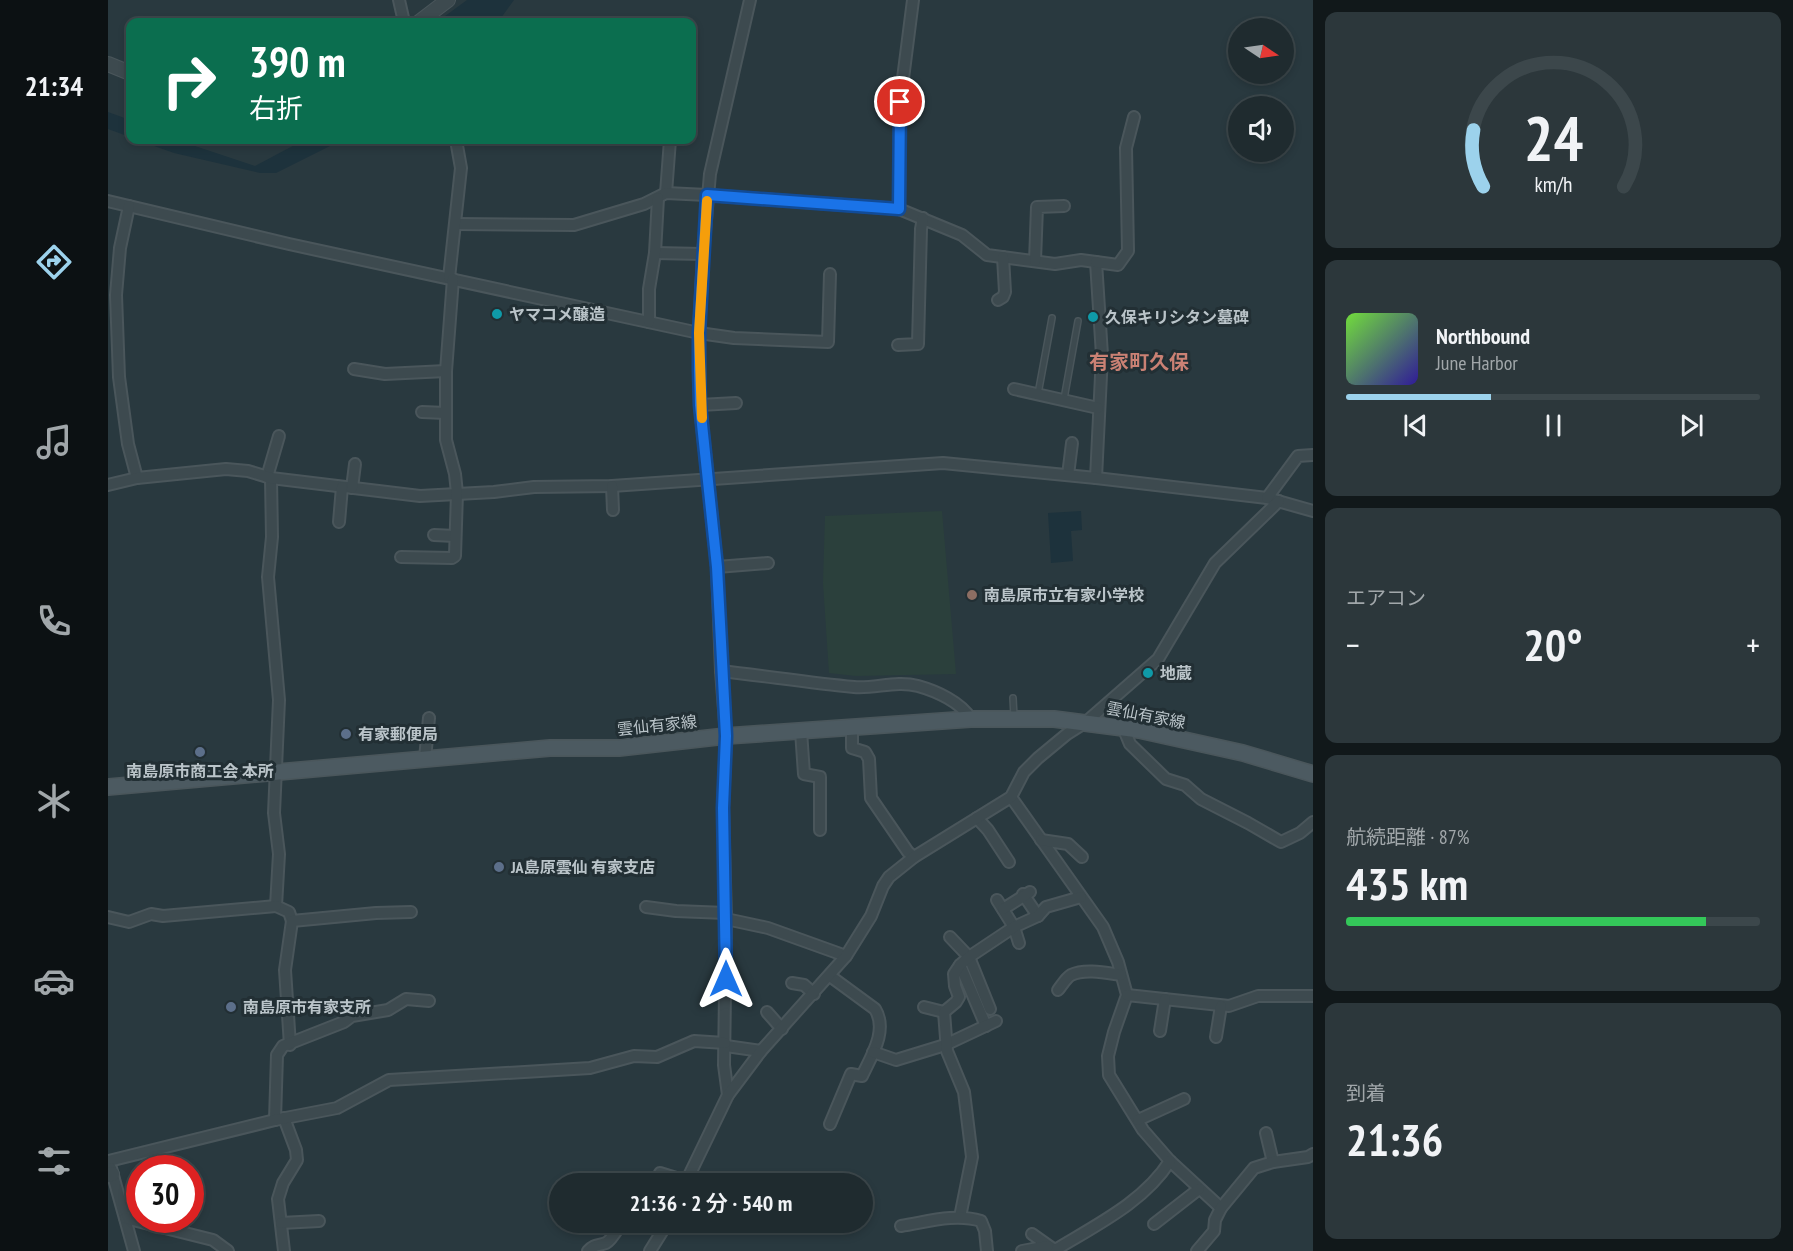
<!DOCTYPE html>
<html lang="ja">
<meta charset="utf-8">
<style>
body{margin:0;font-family:"PT Sans Narrow","Noto Sans JP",sans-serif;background:#2c373b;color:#f1f3f6;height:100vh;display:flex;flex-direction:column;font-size:22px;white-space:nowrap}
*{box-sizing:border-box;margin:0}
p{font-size:20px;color:#a1a7aa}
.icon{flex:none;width:33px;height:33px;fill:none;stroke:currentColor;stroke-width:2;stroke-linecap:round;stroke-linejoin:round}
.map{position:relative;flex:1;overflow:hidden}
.sheet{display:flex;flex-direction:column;gap:12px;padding:12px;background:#11181a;width:480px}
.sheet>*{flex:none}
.top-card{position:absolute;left:18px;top:18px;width:570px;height:126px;border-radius:12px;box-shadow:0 3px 9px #0003,0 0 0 2px #3c474b;background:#0b6e4f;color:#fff;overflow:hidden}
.needle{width:39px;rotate:103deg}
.tools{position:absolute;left:1120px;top:18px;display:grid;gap:12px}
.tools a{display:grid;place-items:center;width:66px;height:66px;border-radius:50%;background:#1f2b2f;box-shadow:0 3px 9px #0003,0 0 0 2px #3c474b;font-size:30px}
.speed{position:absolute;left:18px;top:1155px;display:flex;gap:12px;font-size:30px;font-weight:700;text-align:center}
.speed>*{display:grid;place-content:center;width:78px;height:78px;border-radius:50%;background:#1f2b2f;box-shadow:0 3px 9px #0003,0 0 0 2px #3c474b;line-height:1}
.speed .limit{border:9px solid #d22;background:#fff;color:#111}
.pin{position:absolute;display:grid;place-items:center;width:51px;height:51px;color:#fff;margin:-26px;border:3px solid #fff;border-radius:50%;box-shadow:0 2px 6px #0007}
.me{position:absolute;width:66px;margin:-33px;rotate:0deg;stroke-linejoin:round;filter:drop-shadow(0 0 4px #0008)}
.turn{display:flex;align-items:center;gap:21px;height:126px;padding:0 24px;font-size:27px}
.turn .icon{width:78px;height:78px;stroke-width:2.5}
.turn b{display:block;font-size:42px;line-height:51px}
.big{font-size:45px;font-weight:600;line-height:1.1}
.sheet .widget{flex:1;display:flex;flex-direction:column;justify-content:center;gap:9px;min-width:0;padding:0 21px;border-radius:12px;background:#2c373b}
.sheet .dial{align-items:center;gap:0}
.dial svg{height:156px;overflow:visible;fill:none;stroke:#3c474b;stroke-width:7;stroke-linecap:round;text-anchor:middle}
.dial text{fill:#f1f3f6;stroke:none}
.song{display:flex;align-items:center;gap:18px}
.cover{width:72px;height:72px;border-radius:9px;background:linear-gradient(135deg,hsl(100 70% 55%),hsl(250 70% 35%))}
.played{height:6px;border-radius:3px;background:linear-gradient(90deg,#9cd2ec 35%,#3c474b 35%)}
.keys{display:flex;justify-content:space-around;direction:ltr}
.heat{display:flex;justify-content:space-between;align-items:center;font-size:33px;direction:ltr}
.charge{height:9px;border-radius:4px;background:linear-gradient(90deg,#34c759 87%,#3c474b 0)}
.trip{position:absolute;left:441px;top:1173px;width:324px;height:60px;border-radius:30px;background:#1f2b2f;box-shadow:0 3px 9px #0003,0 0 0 2px #3c474b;font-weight:600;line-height:60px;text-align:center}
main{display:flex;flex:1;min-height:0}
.dock{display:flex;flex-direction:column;width:108px;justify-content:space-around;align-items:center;background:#0c1113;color:#a1a7aa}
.dock .icon{width:42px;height:42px}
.dock .active{color:#9cd2ec}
.dock b{font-size:27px;color:#f1f3f6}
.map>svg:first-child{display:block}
.green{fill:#2b403c}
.water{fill:#1d323c}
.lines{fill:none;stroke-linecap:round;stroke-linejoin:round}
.service-casing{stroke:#4a565b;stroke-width:8}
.minor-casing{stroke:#4a565b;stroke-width:14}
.tertiary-casing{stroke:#4a565b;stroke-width:16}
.secondary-casing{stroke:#4a565b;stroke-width:18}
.service{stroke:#3d4a4f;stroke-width:5}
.minor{stroke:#3d4a4f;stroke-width:10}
.tertiary{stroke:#3d4a4f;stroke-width:14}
.secondary{stroke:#4c5a61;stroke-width:15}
.route-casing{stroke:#114b97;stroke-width:15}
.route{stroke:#1a73e8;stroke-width:10}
.slow{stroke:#f59e0b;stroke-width:10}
.culture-dot{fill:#0f9aa8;stroke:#222f34;stroke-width:2}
.education-dot{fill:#8d6e63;stroke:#222f34;stroke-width:2}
.service-dot{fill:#5c6f8a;stroke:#222f34;stroke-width:2}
.labels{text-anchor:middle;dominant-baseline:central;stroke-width:6;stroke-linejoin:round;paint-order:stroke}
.poi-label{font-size:16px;font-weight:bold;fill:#bac4c9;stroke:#222f34;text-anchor:start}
.street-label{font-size:16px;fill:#bac4c9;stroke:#222f34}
.quarter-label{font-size:20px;font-weight:bold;fill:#ca8174;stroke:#222f34}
</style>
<main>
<nav class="dock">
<b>21:34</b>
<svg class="icon active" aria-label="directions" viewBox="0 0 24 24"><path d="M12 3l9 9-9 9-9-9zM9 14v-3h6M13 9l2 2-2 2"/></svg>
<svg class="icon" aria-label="music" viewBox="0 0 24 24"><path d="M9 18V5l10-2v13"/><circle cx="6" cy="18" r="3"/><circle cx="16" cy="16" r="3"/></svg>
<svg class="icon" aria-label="phone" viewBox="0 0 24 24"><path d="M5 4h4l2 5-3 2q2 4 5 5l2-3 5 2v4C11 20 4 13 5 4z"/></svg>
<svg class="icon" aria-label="climate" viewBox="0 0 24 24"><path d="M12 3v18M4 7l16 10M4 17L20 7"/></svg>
<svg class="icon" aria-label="car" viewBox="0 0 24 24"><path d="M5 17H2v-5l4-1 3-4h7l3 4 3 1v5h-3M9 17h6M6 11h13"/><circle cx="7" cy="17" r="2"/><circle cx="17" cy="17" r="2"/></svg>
<svg class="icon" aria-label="filters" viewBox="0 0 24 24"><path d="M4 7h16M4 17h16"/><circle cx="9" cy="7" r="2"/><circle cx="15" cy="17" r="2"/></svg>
</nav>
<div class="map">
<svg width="1205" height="1251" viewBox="0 0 1205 1251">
<rect width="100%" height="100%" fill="#29393f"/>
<path class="green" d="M 834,511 L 848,674 L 748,676 L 721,673 L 715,583 L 717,516 Z"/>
<g class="water">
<path d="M 359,0 L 406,0 L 393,18 L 392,22 L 329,22 Z"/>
<path d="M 0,112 L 22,120 L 22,137 L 0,129 Z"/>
<path d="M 29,140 L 72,140 L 81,144 L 147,166 L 196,140 L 234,140 L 168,173 L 152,173 L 66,153 Z"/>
<path d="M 973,511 L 974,530 L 963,531 L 965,561 L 943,563 L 940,513 Z"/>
</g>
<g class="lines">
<defs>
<g id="service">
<path d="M 930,394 L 944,318"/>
<path d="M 956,399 L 970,321"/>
<path d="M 905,698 L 906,717"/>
</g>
<g id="minor">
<path d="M 291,0 L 296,22"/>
<path d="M 558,193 L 562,140"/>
<path d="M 0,201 L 181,244 L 591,333 L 626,338 L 720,342 L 722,274"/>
<path d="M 21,206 L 12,248 L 8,295 L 11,377 L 20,444 L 29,478"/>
<path d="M 791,209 L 792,102 L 805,0"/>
<path d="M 348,224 L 466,225 L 536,204 L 558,193 L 599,195 L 791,209 L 854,235 L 879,255 L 947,264 L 973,260 L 988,262 L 994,355 L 988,478"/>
<path d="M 547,253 L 595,254"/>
<path d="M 927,261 L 929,207 L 956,206"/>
<path d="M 988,262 L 1010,265 L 1020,251 L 1018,148 L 1026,117"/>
<path d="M 341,278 L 353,168 L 348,140"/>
<path d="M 890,300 L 895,297 L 897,292 L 895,257"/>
<path d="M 541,322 L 541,289 L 547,253 L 550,198"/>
<path d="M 790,345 L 810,344 L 813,229 L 815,218"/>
<path d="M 246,369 L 277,374 L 338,371"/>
<path d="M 906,389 L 990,408"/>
<path d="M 592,405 L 628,403"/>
<path d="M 314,412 L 338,413"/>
<path d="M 960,475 L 964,443"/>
<path d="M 159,477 L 171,436"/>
<path d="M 163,478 L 164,537 L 160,577 L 171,700 L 166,813 L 171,854 L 168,906 L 181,912 L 184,921"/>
<path d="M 0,485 L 29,478 L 118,469 L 140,471 L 163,478 L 312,496 L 386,492 L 426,487 L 504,486 L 835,463 L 988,478 L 1159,498 L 1205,511"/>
<path d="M 504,486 L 505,510"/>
<path d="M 244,488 L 247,464"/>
<path d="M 1159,498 L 1190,456 L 1205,455"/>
<path d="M 231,522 L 234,487"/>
<path d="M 326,535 L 347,536"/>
<path d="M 293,557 L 344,558 L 347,556 L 349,493 L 347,474 L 338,440 L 338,371 L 345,279"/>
<path d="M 609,567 L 660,563"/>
<path d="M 613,671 C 658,676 702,683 746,687 C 767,689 788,680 810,686 C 828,691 853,702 863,719"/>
<path d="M 1015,727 L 1022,744 L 1058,779 L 1077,785 L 1093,799 L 1140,823 L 1173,842 L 1192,833 L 1205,822"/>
<path d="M 744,728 L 744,748 L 757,752 L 761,759 L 763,798 L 800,852 L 806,857"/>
<path d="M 693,731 L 696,774 L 712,777 L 712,830"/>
<path d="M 317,758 L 321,718"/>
<path d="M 903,797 L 995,927 L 1010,962 L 1019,995 L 1006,1032 L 1000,1056 L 1001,1075 L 1035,1130 L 1062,1161 L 1113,1208"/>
<path d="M 869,818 L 880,830 L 901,862"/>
<path d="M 933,840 L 960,844 L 974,857"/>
<path d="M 915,894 L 930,916"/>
<path d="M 889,900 L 906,927 L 911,943"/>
<path d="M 538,907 L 568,911 L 618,913"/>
<path d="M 895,909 L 922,892"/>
<path d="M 0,917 L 21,922 L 43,914 L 55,916 L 168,906"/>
<path d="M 618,919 L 660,928 L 738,956"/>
<path d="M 842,937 L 861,957 L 882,1009"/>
<path d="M 852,965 L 878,1026"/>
<path d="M 722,976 L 767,1009 C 780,1030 764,1055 754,1076 L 743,1074 L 722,1124"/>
<path d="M 684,983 L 696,985 L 706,994"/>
<path d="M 950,990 C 954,985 958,978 963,975 C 977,968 999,973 1013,975"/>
<path d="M 1019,995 L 1121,1006 L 1150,996 L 1205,996"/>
<path d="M 816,1007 L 836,1012"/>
<path d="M 659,1012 L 674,1029"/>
<path d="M 1052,1031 L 1057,999"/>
<path d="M 1108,1037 L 1113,1006"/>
<path d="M 182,1045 L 177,970 L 184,921 L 268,913 L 303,912"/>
<path d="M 618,1046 L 653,1051"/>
<path d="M 765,1052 L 788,1060 L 837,1045 L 888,1021"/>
<path d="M 620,1095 L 616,1065 L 618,919 L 615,808 L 618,736 L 613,671 L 609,567 L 592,405 L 591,333 L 595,254 L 602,174 L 642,0"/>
<path d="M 176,1118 L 188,1150 L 189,1160 L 175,1183 L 170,1199 L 176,1251"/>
<path d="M 167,1120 L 169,1055 L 175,1046 L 236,1022 L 244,1016 L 280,1010 L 298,999 L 321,1001"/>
<path d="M 1030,1120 L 1076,1099"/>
<path d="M 1158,1133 L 1165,1162"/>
<path d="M 1,1161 L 167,1120 L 229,1108 L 281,1080 L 482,1068 L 526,1056 L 549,1057 L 586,1041 L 617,1043"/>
<path d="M 3,1168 L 26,1251"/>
<path d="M 547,1184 L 552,1173 L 578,1181"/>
<path d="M 577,1184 L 620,1095 L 653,1051 L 738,956 L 763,916 L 775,886 L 781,877 L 806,857 L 903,797 L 916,772 L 930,758 L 959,734 L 978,722 L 1050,659 L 1107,563 L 1171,501"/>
<path d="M 852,1217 L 864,1157 L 856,1092 L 839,1051 L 836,1012 L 848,1002 L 851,997 L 847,986 L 846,974 L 852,965 L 861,957 L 906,927 L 930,916 L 938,907 L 973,897"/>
<path d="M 17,1218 L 105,1240 L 120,1251"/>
<path d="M 173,1223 L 211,1221"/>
<path d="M 1046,1224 L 1091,1189"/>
<path d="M 793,1226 C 819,1222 847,1213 873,1221 L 877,1231 L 879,1251"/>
<path d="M 924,1234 L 948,1251"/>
<path d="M 947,1250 C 988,1225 1036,1202 1062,1161"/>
<path d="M 480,1251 C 486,1244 490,1246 498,1243 C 504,1240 510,1228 514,1222"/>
<path d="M 542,1251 L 560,1222"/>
<path d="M 914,1251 L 940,1246"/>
<path d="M 1089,1251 L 1106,1231 L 1107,1220 L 1113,1208 L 1146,1168 L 1165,1162 L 1200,1157 L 1205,1154"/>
</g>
<g id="tertiary">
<path d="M 311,22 L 340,0"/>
<path d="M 0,64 L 22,73"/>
<path d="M 0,1175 L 4,1174"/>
</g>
<path id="secondary" d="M 0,787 L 442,748 L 511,748 L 618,736 L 863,719 L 946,719 L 1031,730 L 1135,753 L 1205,774"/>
</defs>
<use href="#service" class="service-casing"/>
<use href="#minor" class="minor-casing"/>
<use href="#tertiary" class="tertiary-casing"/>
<use href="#secondary" class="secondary-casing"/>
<use href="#service" class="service"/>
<use href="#minor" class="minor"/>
<use href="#tertiary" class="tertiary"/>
<use href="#secondary" class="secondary"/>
</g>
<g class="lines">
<defs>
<path id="route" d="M 618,979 L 615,808 L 618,736 L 609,567 L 592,405 L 591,369 L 591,333 L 599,195 L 791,209 L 792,102"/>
</defs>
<use href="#route" class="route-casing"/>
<use href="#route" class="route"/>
<path class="slow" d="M 594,418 L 591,333 L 599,201"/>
</g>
<g class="culture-dot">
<circle cx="389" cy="314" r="6"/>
<circle cx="985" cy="317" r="6"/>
<circle cx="1040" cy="673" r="6"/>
</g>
<circle class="education-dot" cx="864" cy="595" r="6"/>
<g class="service-dot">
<circle cx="238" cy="734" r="6"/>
<circle cx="92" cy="752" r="6"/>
<circle cx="391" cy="867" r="6"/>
<circle cx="123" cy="1007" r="6"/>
</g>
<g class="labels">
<g class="poi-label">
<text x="401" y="314">ヤマコメ醸造</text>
<text x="997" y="317">久保キリシタン墓碑</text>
<text x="876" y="595">南島原市立有家小学校</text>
<text x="1052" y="673">地蔵</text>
<text x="250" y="734">有家郵便局</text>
<text x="92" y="771" text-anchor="middle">南島原市商工会 本所</text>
<text x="403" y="867">JA島原雲仙 有家支店</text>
<text x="135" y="1007">南島原市有家支所</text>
</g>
<g class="street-label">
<text transform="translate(1038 715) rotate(11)">雲仙有家線</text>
<text transform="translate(549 725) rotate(-6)">雲仙有家線</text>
</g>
<g class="quarter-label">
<text x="1031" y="362">有家町久保</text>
</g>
</g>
</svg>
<div class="tools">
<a><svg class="needle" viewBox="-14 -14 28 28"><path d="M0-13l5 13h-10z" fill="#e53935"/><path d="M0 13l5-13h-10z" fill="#a1a7aa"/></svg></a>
<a><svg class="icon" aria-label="sound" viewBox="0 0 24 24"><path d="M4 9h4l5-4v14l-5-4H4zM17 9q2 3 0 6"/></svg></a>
</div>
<div class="speed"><div class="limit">30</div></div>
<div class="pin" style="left:792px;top:102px;background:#d93025"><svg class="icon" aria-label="arrive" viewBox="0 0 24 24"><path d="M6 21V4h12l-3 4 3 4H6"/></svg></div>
<svg class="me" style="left:618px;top:979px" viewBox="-20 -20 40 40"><path d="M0-17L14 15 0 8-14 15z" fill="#1a73e8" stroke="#fff" stroke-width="4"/></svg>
<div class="trip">21:36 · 2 分 · 540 m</div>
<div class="top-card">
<div class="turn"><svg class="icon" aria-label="right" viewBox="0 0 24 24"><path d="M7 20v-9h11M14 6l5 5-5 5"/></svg><div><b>390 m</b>右折</div></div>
</div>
</div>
<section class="sheet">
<div class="widget dial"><svg viewBox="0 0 100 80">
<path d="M14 69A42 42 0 1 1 86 69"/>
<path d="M14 69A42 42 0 0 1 9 40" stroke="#9cd2ec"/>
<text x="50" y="56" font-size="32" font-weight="700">24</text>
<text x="50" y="72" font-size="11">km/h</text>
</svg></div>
<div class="widget">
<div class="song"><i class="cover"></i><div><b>Northbound</b><p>June Harbor</p></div></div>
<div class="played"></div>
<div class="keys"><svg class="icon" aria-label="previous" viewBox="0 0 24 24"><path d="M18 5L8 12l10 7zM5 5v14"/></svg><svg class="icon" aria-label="pause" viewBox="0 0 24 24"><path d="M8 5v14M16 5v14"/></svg><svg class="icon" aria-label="next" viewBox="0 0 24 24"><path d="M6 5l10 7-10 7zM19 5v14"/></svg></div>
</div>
<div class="widget"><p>エアコン</p>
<div class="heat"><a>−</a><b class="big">20°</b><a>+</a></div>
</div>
<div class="widget"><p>航続距離 · 87%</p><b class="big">435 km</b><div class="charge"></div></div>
<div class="widget"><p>到着</p><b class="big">21:36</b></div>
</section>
</main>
